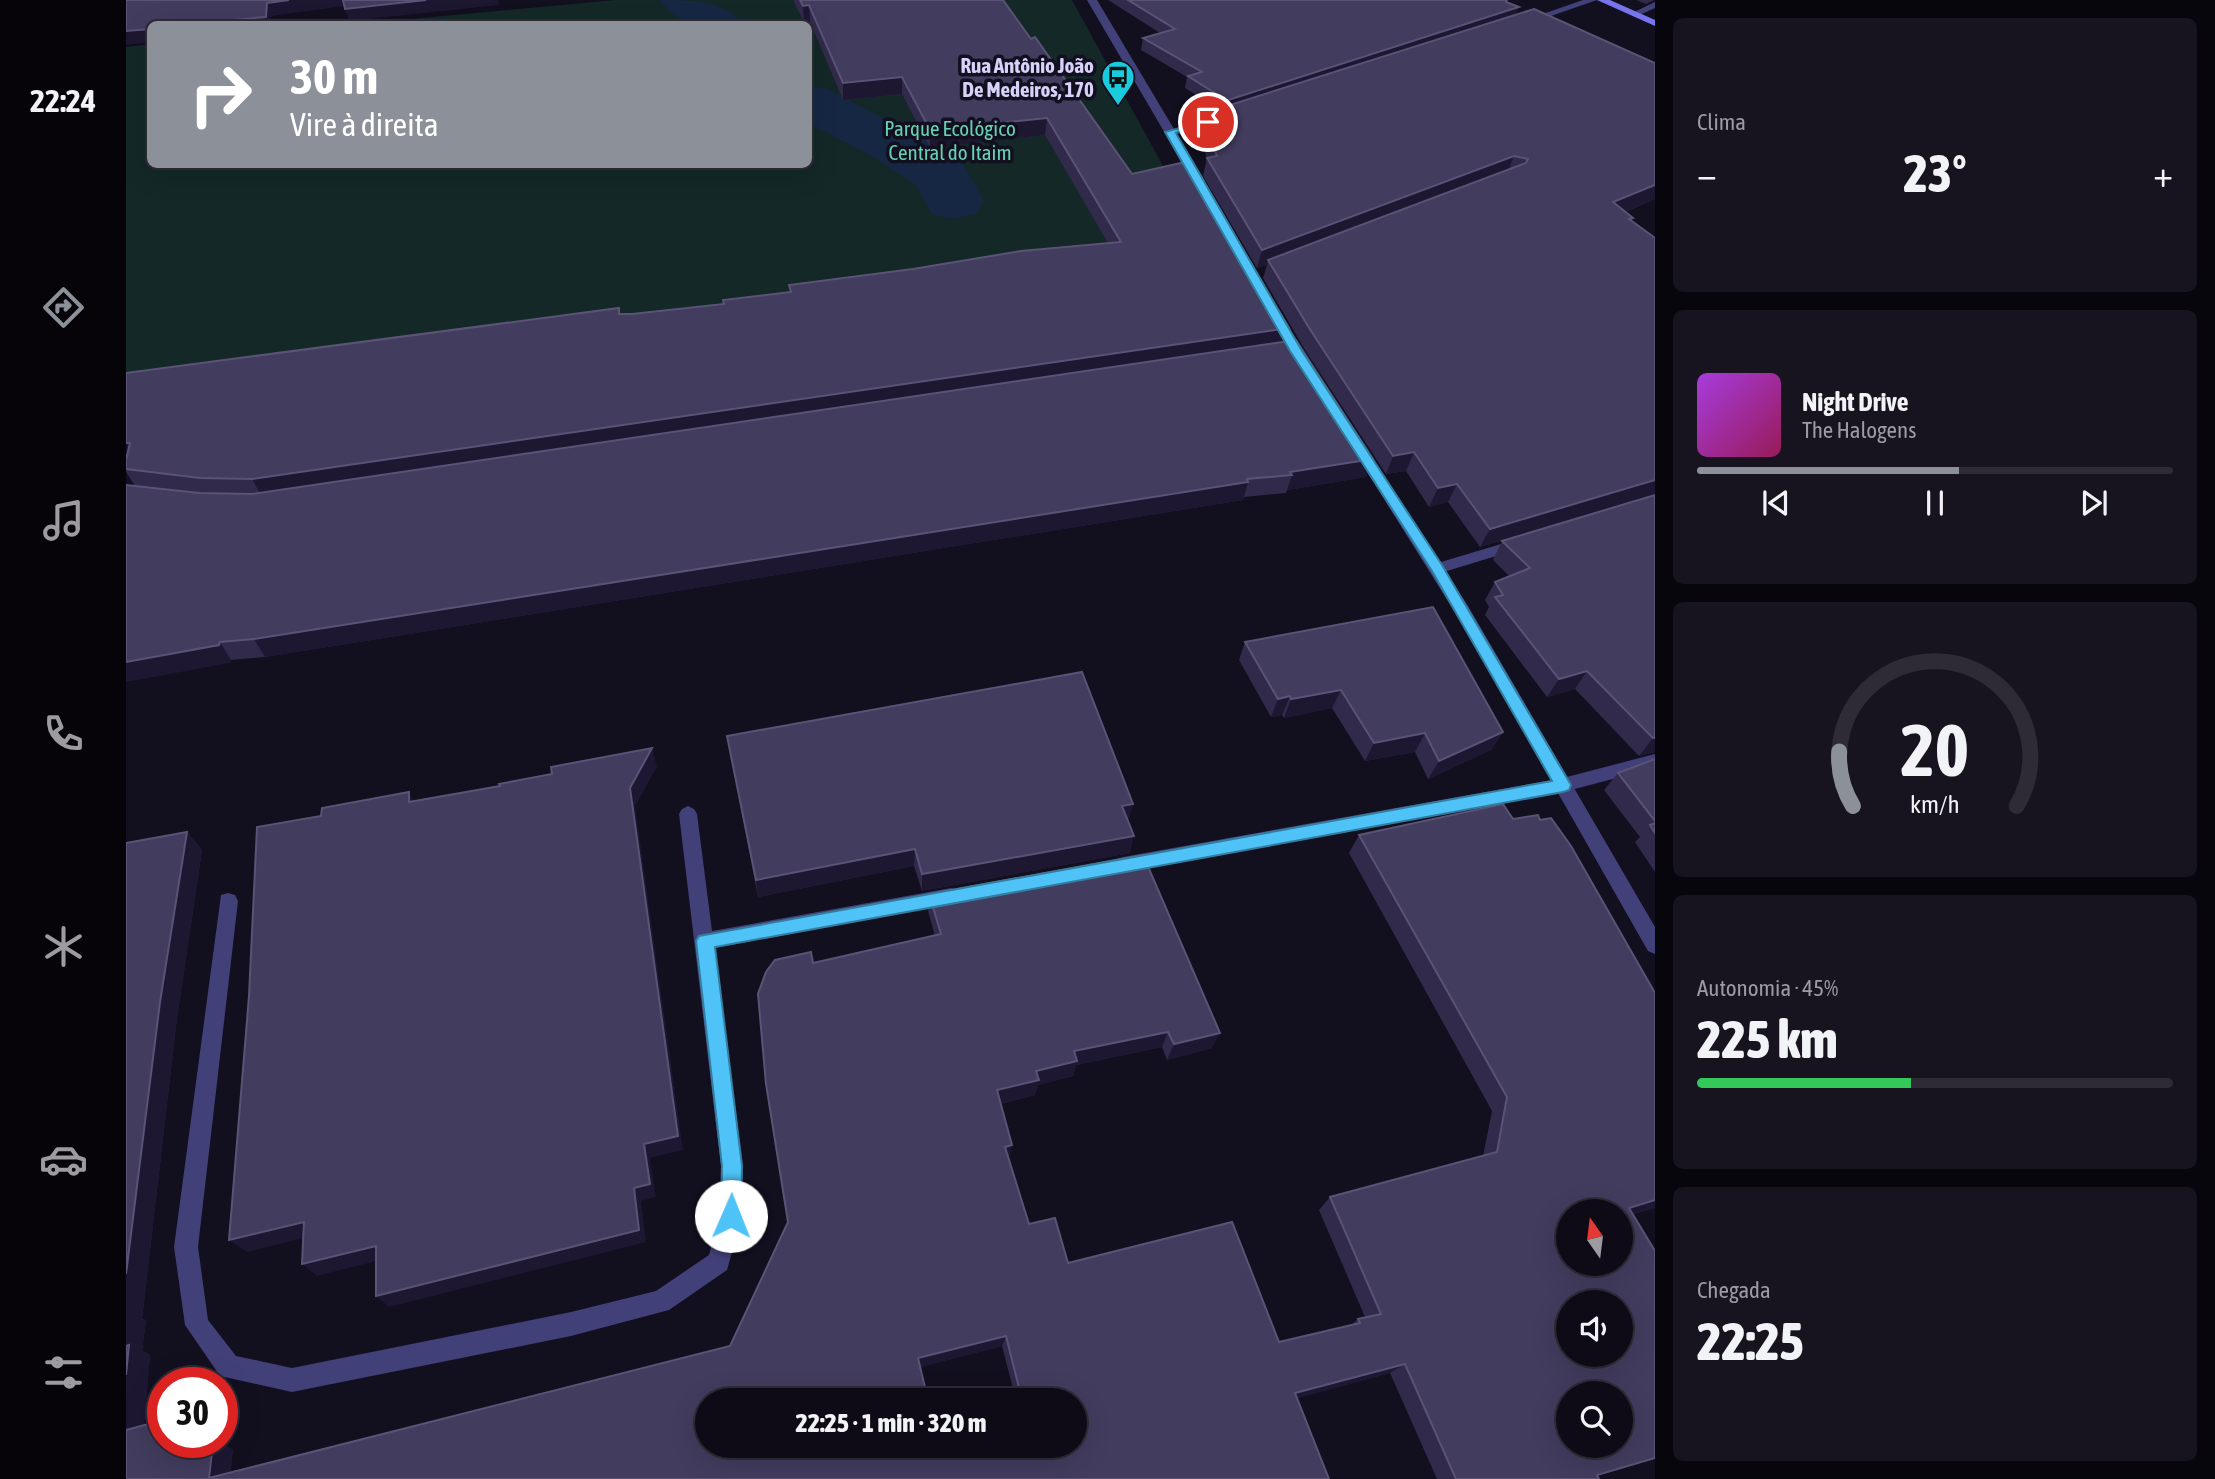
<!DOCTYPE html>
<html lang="pt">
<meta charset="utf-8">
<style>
body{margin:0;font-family:"Asap Condensed",sans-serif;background:#171420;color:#f1f3f6;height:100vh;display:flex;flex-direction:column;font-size:26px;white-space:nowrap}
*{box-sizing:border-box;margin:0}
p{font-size:23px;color:#9b9ba1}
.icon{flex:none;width:38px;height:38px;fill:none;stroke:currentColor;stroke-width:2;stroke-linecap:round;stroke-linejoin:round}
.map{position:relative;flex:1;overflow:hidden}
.side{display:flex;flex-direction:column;gap:18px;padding:18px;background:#08060d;width:560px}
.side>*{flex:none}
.hud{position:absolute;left:21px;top:21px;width:665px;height:147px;border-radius:10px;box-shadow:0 7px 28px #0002,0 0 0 2px #2e2b36;background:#8c9099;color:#fff;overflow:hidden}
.needle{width:46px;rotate:346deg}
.fabs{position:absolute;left:1430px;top:1199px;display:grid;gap:14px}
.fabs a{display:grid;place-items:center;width:77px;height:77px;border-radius:50%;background:#0e0b17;box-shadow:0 7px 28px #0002,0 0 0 2px #2e2b36;font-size:35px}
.speed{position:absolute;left:21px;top:1367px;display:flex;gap:14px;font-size:35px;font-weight:700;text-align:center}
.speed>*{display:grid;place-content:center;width:91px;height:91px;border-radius:50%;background:#0e0b17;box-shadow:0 7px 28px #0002,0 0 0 2px #2e2b36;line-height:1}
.speed .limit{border:10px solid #d22;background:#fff;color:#111}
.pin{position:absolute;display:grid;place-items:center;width:60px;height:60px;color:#fff;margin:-30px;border:4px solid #fff;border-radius:50%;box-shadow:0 2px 7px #0007}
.me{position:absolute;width:77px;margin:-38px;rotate:1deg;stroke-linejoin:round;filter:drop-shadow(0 0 5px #0008)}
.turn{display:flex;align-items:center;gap:24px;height:147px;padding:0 28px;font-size:32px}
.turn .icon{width:91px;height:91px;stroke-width:2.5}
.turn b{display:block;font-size:49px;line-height:60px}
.big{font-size:52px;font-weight:800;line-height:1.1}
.side .card{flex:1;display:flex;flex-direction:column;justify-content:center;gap:10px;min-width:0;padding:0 24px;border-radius:10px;background:#171420}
.side .dial{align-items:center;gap:0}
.dial svg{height:182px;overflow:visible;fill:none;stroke:#2e2b36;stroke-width:7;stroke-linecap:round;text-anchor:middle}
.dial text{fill:#f1f3f6;stroke:none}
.song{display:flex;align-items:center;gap:21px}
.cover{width:84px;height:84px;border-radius:10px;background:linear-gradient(135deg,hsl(280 70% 55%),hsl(330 70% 35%))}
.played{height:7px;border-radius:4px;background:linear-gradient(90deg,#8c9099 55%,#2e2b36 55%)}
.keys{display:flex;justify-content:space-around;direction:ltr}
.heat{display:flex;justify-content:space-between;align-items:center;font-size:38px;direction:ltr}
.charge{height:10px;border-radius:5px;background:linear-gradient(90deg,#34c759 45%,#2e2b36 0)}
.trip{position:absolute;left:569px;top:1388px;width:392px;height:70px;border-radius:35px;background:#0e0b17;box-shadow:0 7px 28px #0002,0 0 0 2px #2e2b36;font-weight:800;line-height:70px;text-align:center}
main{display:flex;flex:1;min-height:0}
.menu{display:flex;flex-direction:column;width:126px;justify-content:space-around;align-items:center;background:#060409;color:#9b9ba1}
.menu .icon{width:49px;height:49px}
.menu .current{color:#8c9099}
.menu b{font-size:32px;color:#f1f3f6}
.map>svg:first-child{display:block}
.green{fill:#132827}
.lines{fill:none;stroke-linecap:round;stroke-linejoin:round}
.river{fill:#152743;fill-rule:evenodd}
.minor{fill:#424078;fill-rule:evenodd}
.tertiary{fill:#424078;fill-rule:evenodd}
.secondary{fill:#7774ee;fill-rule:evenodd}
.wall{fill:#312a4b;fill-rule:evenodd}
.shaded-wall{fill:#1d1732}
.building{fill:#423c5e;stroke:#5a5376;stroke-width:2;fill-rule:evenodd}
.route{fill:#4fc3f7;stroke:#337fa1;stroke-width:2}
.labels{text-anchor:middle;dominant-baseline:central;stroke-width:7;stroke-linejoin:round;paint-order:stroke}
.far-poi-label{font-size:21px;font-weight:bold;fill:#d7d2fa;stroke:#120f1f;text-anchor:end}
.far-park-label{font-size:21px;fill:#67d1b6;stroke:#120f1f}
</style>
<main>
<nav class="menu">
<b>22:24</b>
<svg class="icon current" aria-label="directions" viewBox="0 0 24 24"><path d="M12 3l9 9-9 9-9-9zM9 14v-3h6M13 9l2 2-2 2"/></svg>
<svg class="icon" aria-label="music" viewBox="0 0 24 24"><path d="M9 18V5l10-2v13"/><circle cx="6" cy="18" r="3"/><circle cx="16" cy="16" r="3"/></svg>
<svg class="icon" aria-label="phone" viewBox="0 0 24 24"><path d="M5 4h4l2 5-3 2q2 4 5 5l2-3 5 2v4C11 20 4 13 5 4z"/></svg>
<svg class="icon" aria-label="climate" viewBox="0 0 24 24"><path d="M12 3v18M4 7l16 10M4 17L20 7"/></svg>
<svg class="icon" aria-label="car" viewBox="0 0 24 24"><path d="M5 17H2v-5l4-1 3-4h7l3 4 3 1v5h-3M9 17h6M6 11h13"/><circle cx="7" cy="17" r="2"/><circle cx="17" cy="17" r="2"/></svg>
<svg class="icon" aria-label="filters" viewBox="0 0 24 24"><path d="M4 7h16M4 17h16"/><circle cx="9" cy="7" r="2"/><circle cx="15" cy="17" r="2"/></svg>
</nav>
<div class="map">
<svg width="1529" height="1479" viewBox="0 0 1529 1479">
<rect width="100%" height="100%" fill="#120f1f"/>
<path class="green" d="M 490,0 L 946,0 L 1081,246 L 0,400 L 0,47 L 24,44 L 24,164 L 682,164 L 682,24 L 232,24 Z"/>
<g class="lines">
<g class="river">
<path d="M 534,0 C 569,0 596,0 618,24 C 584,27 556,31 534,0 Z"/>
<path d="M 682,85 L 701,89 L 789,134 L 836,162 L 858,201 L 850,214 L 828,219 L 806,214 L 790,185 L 749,158 L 682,123 Z"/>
</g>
<g class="minor">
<path d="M 1457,0 L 1471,0 L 1402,24 L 1394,22 Z"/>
<path d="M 1529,2 L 1529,8 L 1509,17 L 1504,14 Z"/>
<path d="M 1105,113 L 1110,116 L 1109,118 L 1044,135 L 1039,132 Z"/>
<path d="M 1395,538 L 1403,543 L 1400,547 L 1311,574 L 1303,569 L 1305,565 Z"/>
<path d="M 1529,754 L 1529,768 L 1437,792 L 997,873 L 990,871 L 988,865 L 990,859 L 997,857 L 1437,778 Z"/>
<path d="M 562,806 L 568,809 L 571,814 L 586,931 L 825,888 L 832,890 L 835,896 L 832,902 L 825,904 L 589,948 L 617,1166 L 616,1216 L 601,1270 L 543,1310 L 445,1336 L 166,1392 L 94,1376 L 59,1325 L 48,1247 L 95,895 L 102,893 L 109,895 L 112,901 L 72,1247 L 82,1320 L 110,1356 L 166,1368 L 445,1312 L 530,1291 L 583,1255 L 594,1216 L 595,1166 L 553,814 L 556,809 Z"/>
</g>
<g class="tertiary">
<path d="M 961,0 L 971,0 L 1079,181 L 1077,183 L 1067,181 Z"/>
<path d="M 1233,443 L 1238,445 L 1342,606 L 1529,927 L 1529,954 L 1522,951 L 1330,614 L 1226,448 Z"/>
</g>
<path class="secondary" d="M 1471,0 L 1484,0 L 1529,20 L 1529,26 Z"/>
</g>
<g class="wall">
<path d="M 667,0 L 877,0 L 905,39 L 1006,174 L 1163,328 L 1159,342 L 1247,459 L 1240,477 L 1161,490 L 1160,493 L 1118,497 L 1117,500 L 139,657 L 105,660 L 104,663 L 9,486 L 0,472 L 0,373 L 494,314 L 506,314 L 598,304 L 664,292 L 663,285 L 787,269 L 982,243 L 919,135 L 804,148 L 776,94 L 717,100 L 684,22 L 678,22 Z"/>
<path d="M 982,0 L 1382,0 L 1381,2 L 1390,15 L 1529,63 L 1529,199 L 1499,212 L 1507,218 L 1505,221 L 1529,238 L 1529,752 L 1513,756 L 1449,689 L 1421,697 L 1359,615 L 1363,607 L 1359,600 L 1369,582 L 1383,576 L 1367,560 L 1376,541 L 1456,517 L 1354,547 L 1322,502 L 1303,507 L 1280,471 L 1260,474 L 1179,350 L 1137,278 L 1141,265 L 1131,268 L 1077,176 L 1081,158 L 1076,145 L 1080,128 L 1091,108 L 1059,88 L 1061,77 L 1015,50 L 1017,38 L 1034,33 Z"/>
<path d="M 1510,0 L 1528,0 L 1520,4 Z"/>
<path d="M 1119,642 L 1377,732 L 1365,750 L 1302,779 L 1289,752 L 1239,761 L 1206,708 L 1158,718 L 1156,715 L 1145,717 L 1113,660 Z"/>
<path d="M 601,736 L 1002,822 L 1004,853 L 796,891 L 788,866 L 632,897 Z"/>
<path d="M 1529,759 L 1529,872 L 1509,842 L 1514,837 L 1478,790 L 1492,773 Z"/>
<path d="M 1387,819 L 1414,820 L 1529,993 L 1529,1208 L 1507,1214 L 1471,1476 L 1473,1479 L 1311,1479 L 1264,1373 L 1171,1398 L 1203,1479 L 0,1479 L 61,832 L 76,850 L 51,1018 L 16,1319 L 20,1320 L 16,1351 L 24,1355 L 18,1425 L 37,1442 L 93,1442 L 107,1450 L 104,1472 L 604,1346 L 662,1222 L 687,963 L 809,936 L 802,911 L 803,894 L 1086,1048 L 1041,1060 L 1036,1047 L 950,1065 L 947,1076 L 912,1085 L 909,1095 L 874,1104 L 883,1159 L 903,1224 L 942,1263 L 1153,1342 L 1225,1325 L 1232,1319 L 1239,1317 L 1193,1210 L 1204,1197 L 1357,1156 L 1366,1111 L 1223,853 L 1233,835 ZM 876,1346 L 890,1400 L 948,1400 L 948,1446 L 581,1446 L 794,1367 Z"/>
</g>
<g class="shaded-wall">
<path d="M 163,0 L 217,0 L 219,6 L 145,16 L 145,24 L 65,24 L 141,3 Z"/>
<path d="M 300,0 L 372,0 L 373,5 L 223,21 L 219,9 Z"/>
<path d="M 1381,0 L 1376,12 L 1393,7 L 1388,19 L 1090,115 L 1093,103 Z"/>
<path d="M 683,5 L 684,22 L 678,22 L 677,6 Z"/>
<path d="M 24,29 L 24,42 L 0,45 L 0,31 Z"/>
<path d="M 776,77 L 776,94 L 717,100 L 717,83 Z"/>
<path d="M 921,118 L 919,135 L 804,148 L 804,130 Z"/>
<path d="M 1388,156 L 1381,174 L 1142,260 L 1141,265 L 1131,268 L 1136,250 Z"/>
<path d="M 1529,185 L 1529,199 L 1478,220 L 1487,202 Z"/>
<path d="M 1163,328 L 1157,346 L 136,497 L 126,479 Z"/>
<path d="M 0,443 L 4,443 L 0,463 Z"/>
<path d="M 1288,452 L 1280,471 L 1260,474 L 1267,456 Z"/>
<path d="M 1247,459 L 1240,477 L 1161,490 L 1166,475 L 1164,472 Z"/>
<path d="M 1529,480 L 1529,495 L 1354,547 L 1364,529 Z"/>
<path d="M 1122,482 L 1117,500 L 139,657 L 128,639 Z"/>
<path d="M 1331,484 L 1322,502 L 1303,507 L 1312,488 Z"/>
<path d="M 94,642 L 105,660 L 104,663 L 0,682 L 0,662 Z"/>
<path d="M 1461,671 L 1449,689 L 1421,697 L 1433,679 Z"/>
<path d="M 1215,690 L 1206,708 L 1158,718 L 1165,699 Z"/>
<path d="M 1164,696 L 1156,715 L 1145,717 L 1152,699 Z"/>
<path d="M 1377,732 L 1365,750 L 1302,779 L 1313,761 Z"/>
<path d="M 1299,733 L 1289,752 L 1239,761 L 1248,743 Z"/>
<path d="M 1527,738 L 1529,738 L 1529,752 L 1513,756 Z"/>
<path d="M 526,748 L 531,767 L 509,806 L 557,1150 L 524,1158 L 530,1197 L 515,1201 L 520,1242 L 263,1307 L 250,1296 L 508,1188 L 504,788 Z"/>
<path d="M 283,792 L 292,810 L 283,802 Z"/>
<path d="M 1007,804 L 1002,822 L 996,806 Z"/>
<path d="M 61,832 L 76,850 L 51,1018 L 16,1319 L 20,1320 L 16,1351 L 24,1355 L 17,1439 L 0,1433 L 0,1274 L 34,1002 Z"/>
<path d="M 1008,836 L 1004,853 L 796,891 L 796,874 Z"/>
<path d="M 789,849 L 788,866 L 632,897 L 630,880 Z"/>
<path d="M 1042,1032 L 1036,1047 L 950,1065 L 947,1076 L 912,1085 L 909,1095 L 868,1105 L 871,1090 L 948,1051 Z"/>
<path d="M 1094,1033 L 1086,1048 L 1041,1060 L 1048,1044 Z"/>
<path d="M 886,1145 L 883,1159 L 879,1147 Z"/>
<path d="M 1529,1200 L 1529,1208 L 1494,1217 L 1503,1208 Z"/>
<path d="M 178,1222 L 193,1234 L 121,1252 L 103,1240 Z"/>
<path d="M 250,1246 L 263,1258 L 191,1276 L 176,1264 Z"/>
<path d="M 880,1336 L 876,1346 L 791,1368 L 792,1358 Z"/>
<path d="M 1279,1364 L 1264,1373 L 1158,1402 L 1169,1393 Z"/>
<path d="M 86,1442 L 93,1442 L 107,1450 L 104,1479 L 83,1478 Z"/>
</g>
<g class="building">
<path d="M 0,0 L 163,0 L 141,3 L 140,17 L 65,24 L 24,24 L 24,29 L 0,31 Z"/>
<path d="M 217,0 L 300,0 L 219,9 Z"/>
<path d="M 674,0 L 877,0 L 905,39 L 909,37 L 1006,174 L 1064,161 L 1163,328 L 126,479 L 74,478 L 0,469 L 0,460 L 4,443 L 0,443 L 0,373 L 493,308 L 493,314 L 506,314 L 598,304 L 597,300 L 665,292 L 663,285 L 787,269 L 895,251 L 995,242 L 921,118 L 804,130 L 776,77 L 717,83 L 683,5 L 677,6 Z"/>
<path d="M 1002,0 L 1381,0 L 1380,2 L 1393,7 L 1093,103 L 1095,97 L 1062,76 L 1076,72 L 1017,38 L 1049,29 Z"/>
<path d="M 1408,9 L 1529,63 L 1529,185 L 1487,202 L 1507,218 L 1503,219 L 1529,238 L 1529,480 L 1364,529 L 1331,484 L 1312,488 L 1288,452 L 1267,456 L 1185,331 L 1142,260 L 1400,163 L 1402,159 L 1388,156 L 1136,250 L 1081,158 L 1091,156 L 1080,128 L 1088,110 Z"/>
<path d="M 1170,340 L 1247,459 L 1164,472 L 1166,475 L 1121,479 L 1122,482 L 699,549 L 128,639 L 94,642 L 93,645 L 0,662 L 0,485 L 73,493 L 127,494 Z"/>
<path d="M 1529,495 L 1529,738 L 1527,738 L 1461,671 L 1433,679 L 1369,597 L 1377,595 L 1369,582 L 1404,568 L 1376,541 Z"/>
<path d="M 1307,607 L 1377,732 L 1313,761 L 1299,733 L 1248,743 L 1215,690 L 1165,699 L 1164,696 L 1152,699 L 1119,642 Z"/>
<path d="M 956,672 L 1007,804 L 996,806 L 1008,836 L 796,874 L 789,849 L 630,880 L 601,736 Z"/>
<path d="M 526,748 L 504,788 L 552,1136 L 518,1144 L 524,1184 L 508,1188 L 513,1230 L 250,1296 L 250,1246 L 176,1264 L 178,1222 L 103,1240 L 123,996 L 131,827 L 195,816 L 196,808 L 283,792 L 283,802 L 374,786 L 373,784 L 426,774 L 425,767 Z"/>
<path d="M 1529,759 L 1529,821 L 1492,773 Z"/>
<path d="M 1377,804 L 1387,819 L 1412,815 L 1414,820 L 1425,818 L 1445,846 L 1529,993 L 1529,1200 L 1503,1208 L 1529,1251 L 1529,1458 L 1471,1475 L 1473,1479 L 1330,1479 L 1279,1364 L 1169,1393 L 1203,1479 L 0,1479 L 0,1430 L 37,1420 L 37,1442 L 87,1443 L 83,1478 L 604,1346 L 662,1222 L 640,1084 L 632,994 L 640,972 L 649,960 L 685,952 L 687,963 L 815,934 L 803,894 L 1017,855 L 1094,1033 L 1048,1044 L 1042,1032 L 948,1051 L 951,1061 L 910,1071 L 913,1080 L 871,1090 L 886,1145 L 879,1147 L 903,1224 L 929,1218 L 942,1263 L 1106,1222 L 1153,1342 L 1234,1323 L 1232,1319 L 1255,1314 L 1204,1197 L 1371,1152 L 1381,1097 L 1233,835 ZM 1442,1211 L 1494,1211 L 1494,1264 L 1442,1264 ZM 1442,1302 L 1494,1302 L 1494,1354 L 1442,1354 ZM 880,1336 L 896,1400 L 948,1400 L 948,1446 L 581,1446 L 581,1400 L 802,1400 L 792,1358 ZM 1442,1393 L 1494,1393 L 1494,1446 L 1442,1446 Z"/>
<path d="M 1529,823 L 1529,833 L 1524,825 Z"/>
<path d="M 61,832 L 34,1002 L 0,1274 L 0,843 Z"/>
<path d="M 3,1345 L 0,1375 L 0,1346 Z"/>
</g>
<path class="route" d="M 1082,120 L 1085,120 L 1085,125 L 1050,133 L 1176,351 L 1316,565 L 1445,785 L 1443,790 L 1437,792 L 589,947 L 616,1166 L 615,1216 L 612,1223 L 605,1226 L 598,1223 L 595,1216 L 596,1166 L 570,941 L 573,936 L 1426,781 L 1306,571 L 1164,351 L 1039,132 Z"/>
<defs>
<symbol id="bus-pin" viewBox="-11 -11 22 30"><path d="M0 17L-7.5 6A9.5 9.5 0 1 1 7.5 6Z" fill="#1acbde" stroke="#120f1f"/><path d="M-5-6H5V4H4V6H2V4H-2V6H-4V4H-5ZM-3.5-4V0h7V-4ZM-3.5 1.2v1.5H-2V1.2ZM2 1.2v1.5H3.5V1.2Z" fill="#111"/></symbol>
</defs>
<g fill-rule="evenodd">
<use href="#bus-pin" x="973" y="58" width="38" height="52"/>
</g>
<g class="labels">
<g class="far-poi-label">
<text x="968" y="65">Rua Antônio João<tspan x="968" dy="24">De Medeiros, 170</tspan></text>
</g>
<g class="far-park-label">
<text x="824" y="128">Parque Ecológico<tspan x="824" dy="24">Central do Itaim</tspan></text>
</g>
</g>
</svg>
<div class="fabs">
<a><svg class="needle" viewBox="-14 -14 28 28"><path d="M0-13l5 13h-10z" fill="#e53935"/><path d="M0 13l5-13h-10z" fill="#9b9ba1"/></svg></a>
<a><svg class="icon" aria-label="sound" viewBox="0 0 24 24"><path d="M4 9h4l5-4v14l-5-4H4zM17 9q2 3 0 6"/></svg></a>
<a><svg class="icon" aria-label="search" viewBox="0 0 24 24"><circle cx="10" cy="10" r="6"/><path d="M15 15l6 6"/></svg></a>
</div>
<div class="speed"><div class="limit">30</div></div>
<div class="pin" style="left:1082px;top:122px;background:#d93025"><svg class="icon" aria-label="arrive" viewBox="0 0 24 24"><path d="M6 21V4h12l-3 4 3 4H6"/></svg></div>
<svg class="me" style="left:605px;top:1216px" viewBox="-20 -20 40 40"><circle r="19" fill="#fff"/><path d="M0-13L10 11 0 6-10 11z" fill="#4fc3f7"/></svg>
<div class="trip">22:25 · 1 min · 320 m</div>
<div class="hud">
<div class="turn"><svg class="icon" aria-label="right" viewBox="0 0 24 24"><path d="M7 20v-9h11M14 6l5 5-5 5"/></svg><div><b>30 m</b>Vire à direita</div></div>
</div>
</div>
<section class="side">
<div class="card"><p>Clima</p>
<div class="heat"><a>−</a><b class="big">23°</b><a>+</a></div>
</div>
<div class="card">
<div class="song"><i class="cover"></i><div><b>Night Drive</b><p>The Halogens</p></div></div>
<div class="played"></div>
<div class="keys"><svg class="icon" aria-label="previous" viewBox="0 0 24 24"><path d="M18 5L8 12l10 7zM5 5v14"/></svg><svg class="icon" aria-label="pause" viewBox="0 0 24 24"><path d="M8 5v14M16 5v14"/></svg><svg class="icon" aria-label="next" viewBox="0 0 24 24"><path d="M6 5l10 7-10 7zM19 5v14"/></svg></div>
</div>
<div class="card dial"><svg viewBox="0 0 100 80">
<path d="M14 69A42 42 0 1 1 86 69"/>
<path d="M14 69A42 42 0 0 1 8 45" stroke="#8c9099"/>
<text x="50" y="56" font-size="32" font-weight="700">20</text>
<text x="50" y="72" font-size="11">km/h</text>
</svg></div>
<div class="card"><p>Autonomia · 45%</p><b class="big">225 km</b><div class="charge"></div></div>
<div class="card"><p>Chegada</p><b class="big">22:25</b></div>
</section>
</main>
